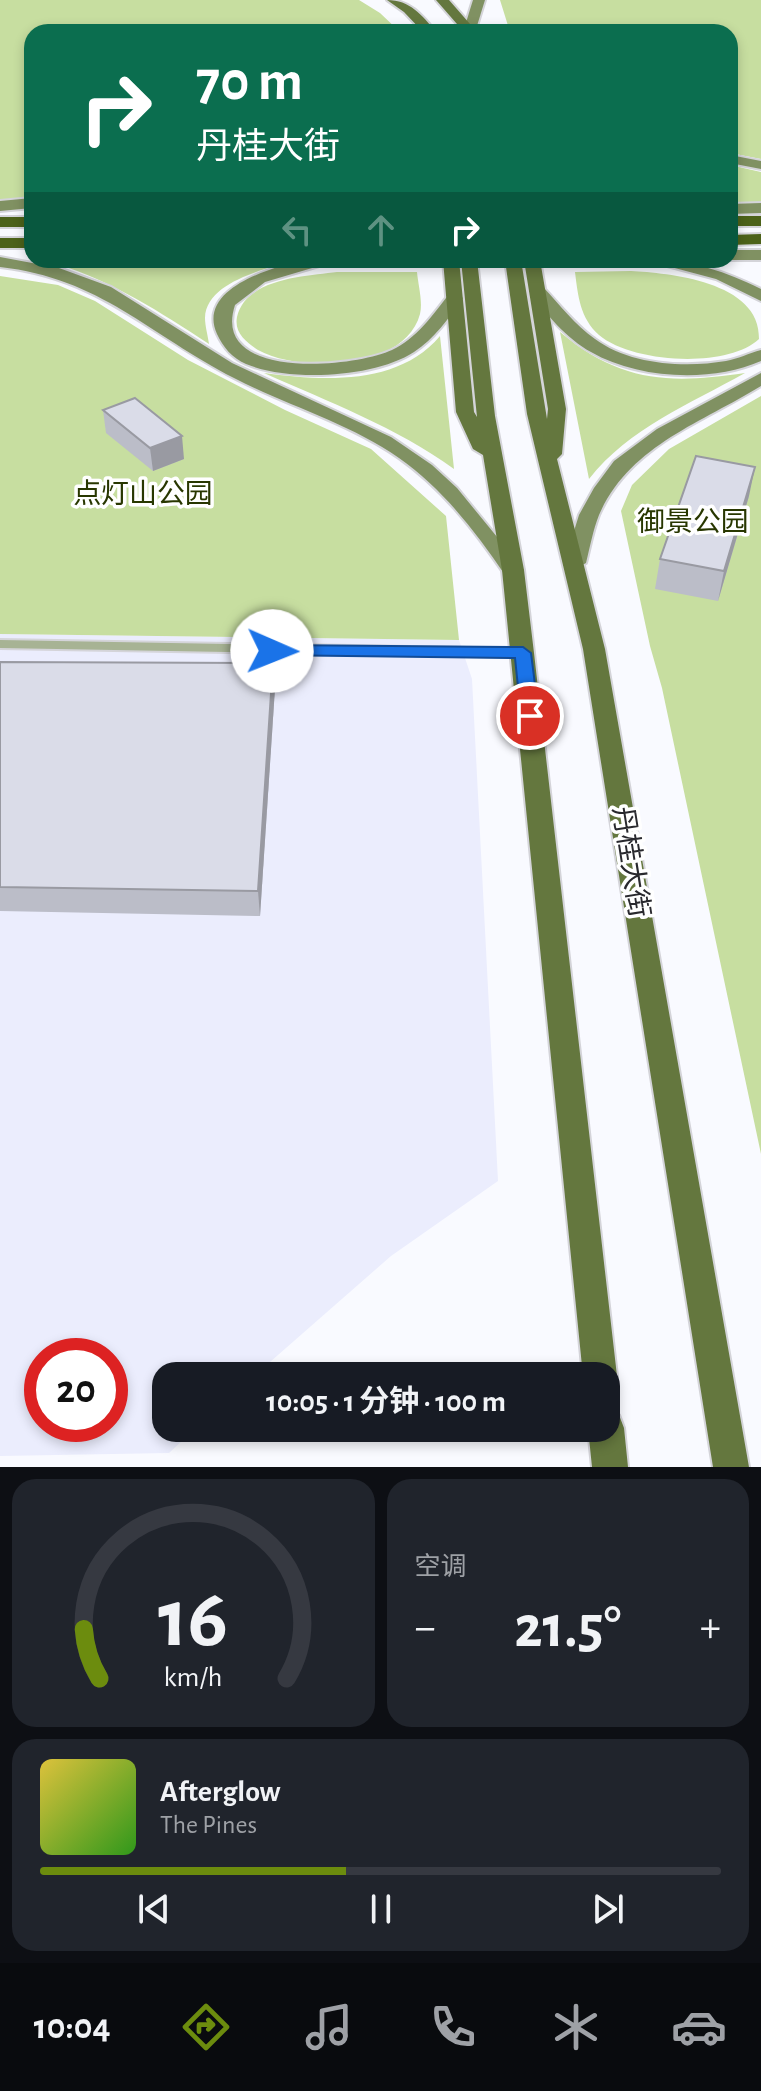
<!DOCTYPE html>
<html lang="zh">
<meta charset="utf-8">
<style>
body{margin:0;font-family:"Alegreya Sans","Noto Sans SC",sans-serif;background:#20242c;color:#f1f3f6;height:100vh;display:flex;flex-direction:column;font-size:30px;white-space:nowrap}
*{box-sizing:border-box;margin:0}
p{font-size:26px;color:#9ea1a6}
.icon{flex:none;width:44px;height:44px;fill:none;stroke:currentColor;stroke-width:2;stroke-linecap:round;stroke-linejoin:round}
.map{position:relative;height:1467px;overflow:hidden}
.sheet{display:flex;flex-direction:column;gap:12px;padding:12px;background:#0d0f14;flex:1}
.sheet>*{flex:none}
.top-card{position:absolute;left:24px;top:24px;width:714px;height:244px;border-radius:24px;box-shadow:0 4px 12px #0003;background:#0b6e4f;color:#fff;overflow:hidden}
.speed{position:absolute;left:24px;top:1338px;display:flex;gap:16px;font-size:40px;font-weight:700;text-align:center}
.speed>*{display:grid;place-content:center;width:104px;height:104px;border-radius:50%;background:#171b24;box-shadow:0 4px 12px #0003;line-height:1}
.speed .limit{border:12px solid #d22;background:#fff;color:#111}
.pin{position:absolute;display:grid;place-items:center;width:68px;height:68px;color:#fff;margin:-34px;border:4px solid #fff;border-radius:50%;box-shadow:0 2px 8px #0007}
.me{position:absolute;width:88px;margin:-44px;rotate:91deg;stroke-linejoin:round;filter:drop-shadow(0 0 6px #0008)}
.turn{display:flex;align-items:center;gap:28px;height:168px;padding:0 40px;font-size:36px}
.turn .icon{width:104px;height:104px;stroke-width:2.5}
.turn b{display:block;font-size:56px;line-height:68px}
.lanes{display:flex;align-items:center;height:76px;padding:0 40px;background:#0003;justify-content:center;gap:40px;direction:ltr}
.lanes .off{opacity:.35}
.big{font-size:60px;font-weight:700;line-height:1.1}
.sheet .tile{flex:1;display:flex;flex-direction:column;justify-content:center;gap:12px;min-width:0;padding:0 28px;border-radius:24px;background:#20242c}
.sheet .dial{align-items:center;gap:0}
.dial svg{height:208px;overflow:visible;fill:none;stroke:#363941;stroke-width:7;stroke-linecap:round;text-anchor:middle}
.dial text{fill:#f1f3f6;stroke:none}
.song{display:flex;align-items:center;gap:24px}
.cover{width:96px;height:96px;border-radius:12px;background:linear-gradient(135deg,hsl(50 70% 55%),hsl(110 70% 35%))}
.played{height:8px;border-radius:4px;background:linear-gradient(90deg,#6c8c0e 45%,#363941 45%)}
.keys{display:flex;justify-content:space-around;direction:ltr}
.heat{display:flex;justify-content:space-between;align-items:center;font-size:44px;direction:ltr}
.sheet .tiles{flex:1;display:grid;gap:12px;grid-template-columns:1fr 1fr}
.tile:last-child{grid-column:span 2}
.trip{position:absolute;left:152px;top:1362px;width:468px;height:80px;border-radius:24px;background:#171b24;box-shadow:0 4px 12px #0003;font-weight:700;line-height:80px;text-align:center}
.dock{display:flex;height:128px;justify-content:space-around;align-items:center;background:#090b0e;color:#9ea1a6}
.dock .icon{width:56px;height:56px}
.dock .current{color:#6c8c0e}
.dock b{font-size:36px;color:#f1f3f6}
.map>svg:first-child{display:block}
.built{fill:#ebedfd;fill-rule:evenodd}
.green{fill:#c7dea0}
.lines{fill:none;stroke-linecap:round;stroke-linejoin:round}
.lane-casing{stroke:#d4d4d9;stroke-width:4}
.secondary-casing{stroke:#d4d4d9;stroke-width:4}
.primary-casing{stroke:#d4d4d9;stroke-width:4}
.highway-casing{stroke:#d4d4d9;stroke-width:4}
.lane{fill:#a7b394;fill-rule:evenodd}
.secondary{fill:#809162;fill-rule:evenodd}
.primary{fill:#64773e;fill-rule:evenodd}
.highway{fill:#4c6219;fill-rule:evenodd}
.wall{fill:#bbbdc8}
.shaded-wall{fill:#999aa2}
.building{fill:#dadce8;stroke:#999aa2;stroke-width:2}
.route{fill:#1a73e8;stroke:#114b97;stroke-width:2}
.labels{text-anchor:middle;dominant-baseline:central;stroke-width:7;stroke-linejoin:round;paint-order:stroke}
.park-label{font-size:28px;fill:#283700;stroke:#fff}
.street-label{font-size:28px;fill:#29292e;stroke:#fff}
</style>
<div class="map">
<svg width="761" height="1467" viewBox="0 0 761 1467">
<rect width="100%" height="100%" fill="#f9faff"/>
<path class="built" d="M 0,634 L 459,640 L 472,679 L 498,1181 L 391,1256 L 254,1376 L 166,1376 L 166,1428 L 196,1428 L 169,1453 L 0,1456 ZM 42,1356 L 110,1356 L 110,1424 L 42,1424 Z"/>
<g class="green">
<path d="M 0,0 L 359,0 L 380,13 L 400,32 L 32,32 L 32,197 L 0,200 Z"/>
<path d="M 500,0 L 761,0 L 761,159 L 730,153 L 730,32 L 510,32 Z"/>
<path d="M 730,165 L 761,172 L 761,202 L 730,202 Z"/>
<path d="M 57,264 L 276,265 C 251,274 206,286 205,318 C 205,326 208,336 209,344 C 160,312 114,282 57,264 Z"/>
<path d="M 631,271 C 667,273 761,281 759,339 C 727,369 632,363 599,335 C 580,318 578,296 575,272 Z"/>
<path d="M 337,272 L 417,272 C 418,284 423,302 420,314 C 405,371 299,373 258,350 C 246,342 234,333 237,317 C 246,278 306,276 337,272 Z"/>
<path d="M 0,276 L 58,285 L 95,301 L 188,360 L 285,410 L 371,449 L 446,516 L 459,640 L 0,634 Z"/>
<path d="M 560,332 C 621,383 670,384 745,373 C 690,404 629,428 589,479 Z"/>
<path d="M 440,336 L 454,469 C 396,427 329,402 264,373 C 323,381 398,386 440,336 Z"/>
<path d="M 761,396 L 761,1154 L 662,688 L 650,646 L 621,511 L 632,485 L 669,449 Z"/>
</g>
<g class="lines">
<defs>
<path id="lane" d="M 0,640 L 523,649 L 529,653 L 523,657 L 0,648 Z"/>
<g id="secondary">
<path d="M 473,0 L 485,0 L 476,29 L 467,32 L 464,29 Z"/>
<path d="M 730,155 L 761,161 L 761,169 L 730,163 Z"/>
<path d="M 32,198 L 32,208 L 0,211 L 0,201 Z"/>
<path d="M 761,203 L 761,213 L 730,214 L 730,204 Z"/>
<rect x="730" y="250" width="31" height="10"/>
<path d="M 0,257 L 59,268 L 111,287 L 232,363 L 391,437 L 432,465 L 457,488 L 524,570 L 513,576 L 505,575 C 475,531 443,489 399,458 C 349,423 288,406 234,378 C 150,335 100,278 0,267 Z"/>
<path d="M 304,260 L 331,260 L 329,263 L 265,282 L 235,305 C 210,381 353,368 392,350 C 416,339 433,315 449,294 L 455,293 L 463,298 C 449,318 434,339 414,352 C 374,378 289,382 246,364 C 232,358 223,347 217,334 C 196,288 274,267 304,260 Z"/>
<path d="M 654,260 C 693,260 726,272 761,289 L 761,301 L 716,279 L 656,263 Z"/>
<path d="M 537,286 L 543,287 C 560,305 575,325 595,339 C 630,365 685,368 726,361 C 738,359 749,353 761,350 L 761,361 C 711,383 638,379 591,352 C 567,339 545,313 529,291 Z"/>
<path d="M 761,373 L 761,386 C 701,423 629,446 599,515 C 593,530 590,547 586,563 L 575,569 L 568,568 L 564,563 L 579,515 L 594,488 L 614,461 L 657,429 Z"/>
</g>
<g id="primary">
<path d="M 387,0 C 410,0 422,15 436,32 L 423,32 L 404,12 Z"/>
<path d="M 436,0 L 449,0 L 477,32 L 464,32 Z"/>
<path d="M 443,260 L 459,260 L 474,412 L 477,417 L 461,260 L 477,260 L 495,416 L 524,570 L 534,653 L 617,1376 L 612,1388 L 606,1391 L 606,1376 L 583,1376 L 502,570 L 483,455 L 473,449 L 456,412 Z"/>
<path d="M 505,260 L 521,260 L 547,419 L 548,409 L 524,260 L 540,260 L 566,409 L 562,454 L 557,459 L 605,649 L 749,1467 L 713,1467 L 583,649 L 527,414 Z"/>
<path d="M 606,1410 L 619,1415 L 624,1428 L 628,1467 L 592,1467 L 588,1428 L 606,1428 Z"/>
</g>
<g id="highway">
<rect x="730" y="216" width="31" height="10"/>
<rect x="0" y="217" width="32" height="10"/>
<path d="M 761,234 L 761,244 L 730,245 L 730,235 Z"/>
<rect x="0" y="238" width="32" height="10"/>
</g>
</defs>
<use href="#lane" class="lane-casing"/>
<use href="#secondary" class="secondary-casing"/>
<use href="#primary" class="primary-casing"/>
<use href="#highway" class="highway-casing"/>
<use href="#lane" class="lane"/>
<use href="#secondary" class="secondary"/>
<use href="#primary" class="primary"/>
<use href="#highway" class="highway"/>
</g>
<g class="wall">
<path d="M 103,410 L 184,459 L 153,471 L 106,433 Z"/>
<path d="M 749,496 L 718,601 L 655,589 L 660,559 Z"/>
<path d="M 0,662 L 273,663 L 275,688 L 260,916 L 0,911 Z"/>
</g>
<g class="shaded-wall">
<path d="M 182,436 L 184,459 L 153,471 L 150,448 Z"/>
<path d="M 755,467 L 749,496 L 718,601 L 724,571 Z"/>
<path d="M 273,663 L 275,688 L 260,916 L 258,891 Z"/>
</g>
<g class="building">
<path d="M 135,398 L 182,436 L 150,448 L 103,410 Z"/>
<path d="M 696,456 L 755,467 L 724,571 L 660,559 Z"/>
<path d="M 0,662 L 273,663 L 258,891 L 0,887 Z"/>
</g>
<path class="route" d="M 272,645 L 523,647 L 531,653 L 539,716 L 530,722 L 521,716 L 515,658 L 266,655 L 263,651 L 266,647 Z"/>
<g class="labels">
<g class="park-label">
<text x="143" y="495">点灯山公园</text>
<text x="693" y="523">御景公园</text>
</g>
<g class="street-label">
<text transform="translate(630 862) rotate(81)">丹桂大街</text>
</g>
</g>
</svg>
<div class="speed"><div class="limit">20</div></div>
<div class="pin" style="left:530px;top:716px;background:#d93025"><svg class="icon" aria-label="arrive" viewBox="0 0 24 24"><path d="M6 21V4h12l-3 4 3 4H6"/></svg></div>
<svg class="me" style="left:272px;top:651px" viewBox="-20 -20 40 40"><circle r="19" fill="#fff"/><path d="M0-13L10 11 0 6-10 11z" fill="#1a73e8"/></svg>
<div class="trip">10:05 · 1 分钟 · 100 m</div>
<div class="top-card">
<div class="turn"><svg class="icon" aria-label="right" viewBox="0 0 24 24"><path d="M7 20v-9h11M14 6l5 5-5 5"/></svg><div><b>70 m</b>丹桂大街</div></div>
<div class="lanes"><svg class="icon off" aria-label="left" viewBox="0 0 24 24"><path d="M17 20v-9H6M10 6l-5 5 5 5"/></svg><svg class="icon off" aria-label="ahead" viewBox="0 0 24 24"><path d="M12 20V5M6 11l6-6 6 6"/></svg><svg class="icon" aria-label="right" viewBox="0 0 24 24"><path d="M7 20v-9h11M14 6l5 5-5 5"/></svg></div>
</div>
</div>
<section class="sheet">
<div class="tiles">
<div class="tile dial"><svg viewBox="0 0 100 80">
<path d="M14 69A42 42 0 1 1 86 69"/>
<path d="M14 69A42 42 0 0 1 8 50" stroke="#6c8c0e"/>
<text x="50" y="56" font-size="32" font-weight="700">16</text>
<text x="50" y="72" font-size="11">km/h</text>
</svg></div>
<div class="tile"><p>空调</p>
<div class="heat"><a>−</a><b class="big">21.5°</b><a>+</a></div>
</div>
<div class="tile">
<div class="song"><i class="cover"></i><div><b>Afterglow</b><p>The Pines</p></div></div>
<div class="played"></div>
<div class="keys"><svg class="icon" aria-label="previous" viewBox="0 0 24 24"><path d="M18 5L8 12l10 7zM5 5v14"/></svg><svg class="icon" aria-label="pause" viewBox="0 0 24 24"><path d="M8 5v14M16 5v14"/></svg><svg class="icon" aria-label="next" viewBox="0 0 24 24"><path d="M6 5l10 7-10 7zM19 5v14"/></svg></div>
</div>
</div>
</section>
<nav class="dock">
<b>10:04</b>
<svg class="icon current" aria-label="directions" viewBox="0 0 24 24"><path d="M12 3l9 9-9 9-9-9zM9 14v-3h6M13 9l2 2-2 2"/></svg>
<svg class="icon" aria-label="music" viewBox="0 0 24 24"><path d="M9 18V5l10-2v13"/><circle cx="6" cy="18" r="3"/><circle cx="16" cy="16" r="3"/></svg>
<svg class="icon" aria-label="phone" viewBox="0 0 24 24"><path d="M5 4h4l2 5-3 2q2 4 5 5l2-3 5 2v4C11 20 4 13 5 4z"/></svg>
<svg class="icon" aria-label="climate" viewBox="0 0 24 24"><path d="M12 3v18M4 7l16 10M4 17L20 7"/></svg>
<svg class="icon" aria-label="car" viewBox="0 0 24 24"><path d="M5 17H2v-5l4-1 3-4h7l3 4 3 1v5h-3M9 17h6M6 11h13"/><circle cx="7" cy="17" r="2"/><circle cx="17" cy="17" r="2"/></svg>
</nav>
